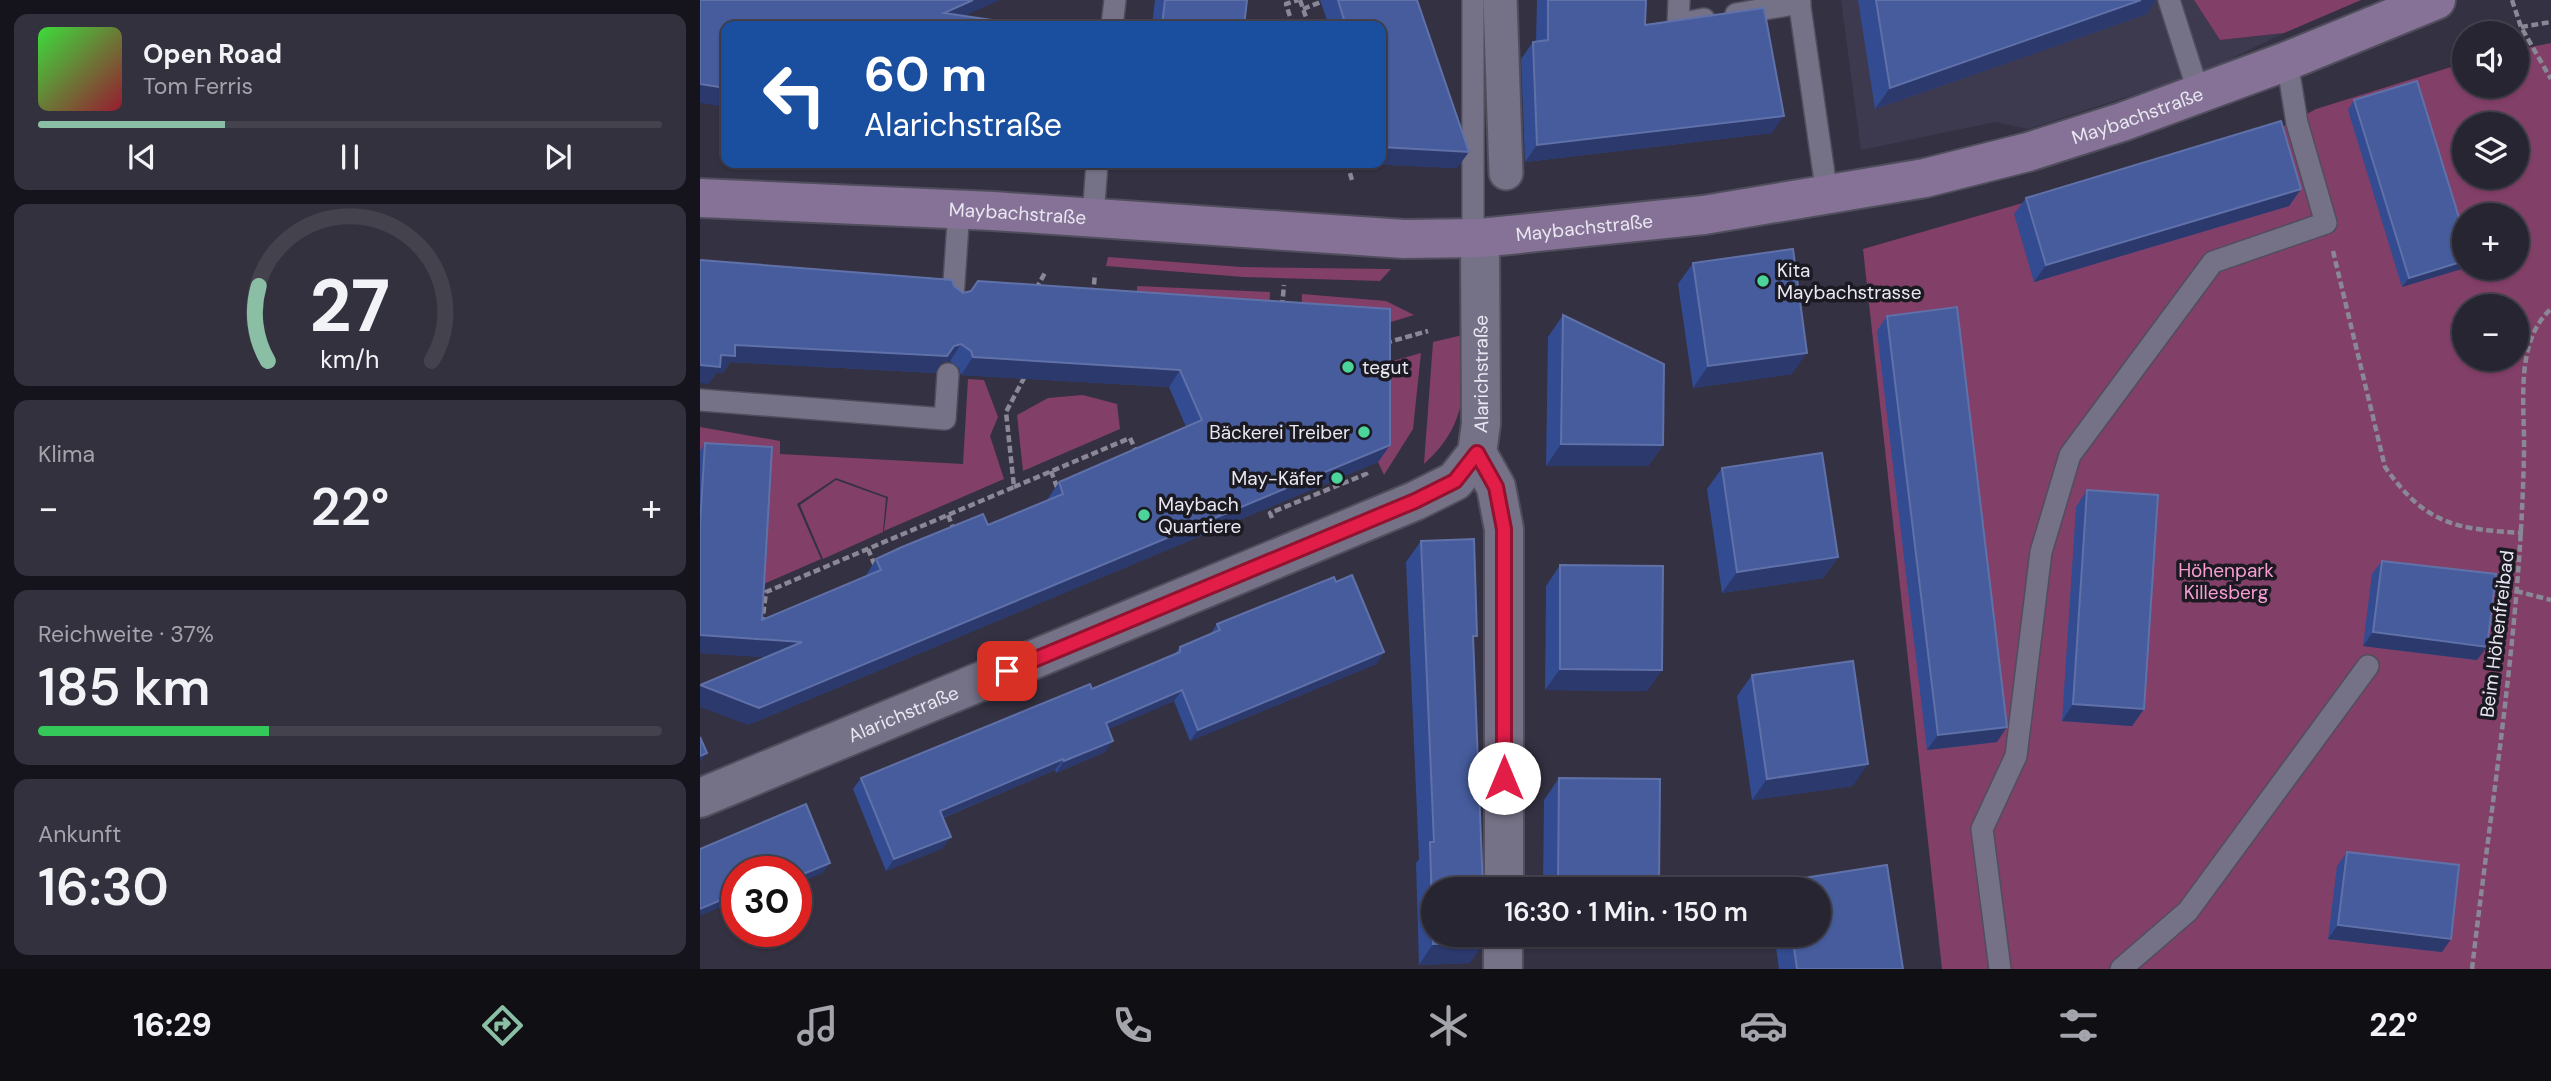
<!DOCTYPE html>
<html lang="de">
<meta charset="utf-8">
<style>
body{margin:0;font-family:"DM Sans",sans-serif;background:#33313e;color:#f1f3f6;height:100vh;display:flex;flex-direction:column;font-size:26px;white-space:nowrap}
*{box-sizing:border-box;margin:0}
p{font-size:23px;color:#a4a5ac}
.icon{flex:none;width:38px;height:38px;fill:none;stroke:currentColor;stroke-width:2;stroke-linecap:round;stroke-linejoin:round}
.map{position:relative;flex:1;overflow:hidden}
.details{display:flex;flex-direction:column;gap:14px;padding:14px;background:#15141c;width:700px}
.details>*{flex:none}
.guide{position:absolute;left:21px;top:21px;width:665px;height:147px;border-radius:14px;box-shadow:0 2px 5px #0004,0 0 0 2px #43424d;background:#1a4fa0;color:#fff;overflow:hidden}
.controls{position:absolute;left:1752px;top:21px;display:grid;gap:14px}
.controls a{display:grid;place-items:center;width:77px;height:77px;border-radius:50%;background:#272532;box-shadow:0 2px 5px #0004,0 0 0 2px #43424d;font-size:35px}
.speed{position:absolute;left:21px;top:856px;display:flex;gap:14px;font-size:35px;font-weight:700;text-align:center}
.speed>*{display:grid;place-content:center;width:91px;height:91px;border-radius:50%;background:#272532;box-shadow:0 2px 5px #0004,0 0 0 2px #43424d;line-height:1}
.speed .limit{border:10px solid #d22;background:#fff;color:#111}
.pin{position:absolute;display:grid;place-items:center;width:60px;height:60px;color:#fff;margin:-30px;border-radius:14px;box-shadow:0 4px 10px #0006}
.me{position:absolute;width:77px;margin:-38px;rotate:0deg;stroke-linejoin:round;filter:drop-shadow(0 0 5px #0008)}
.turn{display:flex;align-items:center;gap:24px;height:147px;padding:0 28px;font-size:32px}
.turn .icon{width:91px;height:91px;stroke-width:2.5}
.turn b{display:block;font-size:49px;line-height:60px}
.big{font-size:52px;font-weight:600;line-height:1.1}
.details .widget{flex:1;display:flex;flex-direction:column;justify-content:center;gap:10px;min-width:0;padding:0 24px;border-radius:14px;background:#33313e}
.details .dial{align-items:center;gap:0}
.dial svg{height:182px;overflow:visible;fill:none;stroke:#43424d;stroke-width:7;stroke-linecap:round;text-anchor:middle}
.dial text{fill:#f1f3f6;stroke:none}
.song{display:flex;align-items:center;gap:21px}
.cover{width:84px;height:84px;border-radius:10px;background:linear-gradient(135deg,hsl(120 70% 55%),hsl(350 70% 35%))}
.played{height:7px;border-radius:4px;background:linear-gradient(90deg,#8abfa5 30%,#43424d 30%)}
.keys{display:flex;justify-content:space-around;direction:ltr}
.heat{display:flex;justify-content:space-between;align-items:center;font-size:38px;direction:ltr}
.charge{height:10px;border-radius:5px;background:linear-gradient(90deg,#34c759 37%,#43424d 0)}
.trip{position:absolute;left:721px;top:877px;width:410px;height:70px;border-radius:35px;background:#272532;box-shadow:0 2px 5px #0004,0 0 0 2px #43424d;font-weight:600;line-height:70px;text-align:center}
.dock{display:flex;height:112px;justify-content:space-around;align-items:center;background:#100f14;color:#a4a5ac}
.dock .icon{width:49px;height:49px}
.dock .selected{color:#8abfa5}
.dock b{font-size:32px;color:#f1f3f6}
main{display:flex;flex:1;min-height:0}
.map>svg:first-child{display:block}
.built{fill:#3d3a50}
.green{fill:#823f68;fill-rule:evenodd}
.lines{fill:none;stroke-linecap:round;stroke-linejoin:round}
.service-casing{stroke:#504e5d;stroke-width:24}
.pedestrian-casing{stroke:#504e5d;stroke-width:37}
.minor-casing{stroke:#504e5d;stroke-width:42}
.tertiary-casing{stroke:#504e5d;stroke-width:42}
.secondary-casing{stroke:#504e5d;stroke-width:42}
.path{stroke:#8a8896;stroke-width:4.5;stroke-dasharray:7 3.5;stroke-linecap:butt}
.service{stroke:#757287;stroke-width:21}
.pedestrian{stroke:#757287;stroke-width:33}
.minor{stroke:#757287;stroke-width:38}
.tertiary{stroke:#757287;stroke-width:38}
.secondary{stroke:#857296;stroke-width:38}
.wall{fill:#334b91}
.shaded-wall{fill:#2b396d}
.building{fill:#465c9c;stroke:#6071a9;stroke-width:2}
.route-casing{stroke:#92132f;stroke-width:18}
.route{stroke:#e11d48;stroke-width:12}
.poi-dot{fill:#4cd49b;stroke:#1b1a22;stroke-width:2.5}
.labels{text-anchor:middle;dominant-baseline:central;stroke-width:7;stroke-linejoin:round;paint-order:stroke}
.street-label{font-size:19px;fill:#e8e7f2;stroke:#1b1a22}
.poi-label{font-size:19px;fill:#e8e7f2;stroke:#1b1a22;text-anchor:start}
.park-label{font-size:19px;fill:#f89dd3;stroke:#1b1a22}
</style>
<main>
<section class="details">
<div class="widget">
<div class="song"><i class="cover"></i><div><b>Open Road</b><p>Tom Ferris</p></div></div>
<div class="played"></div>
<div class="keys"><svg class="icon" aria-label="previous" viewBox="0 0 24 24"><path d="M18 5L8 12l10 7zM5 5v14"/></svg><svg class="icon" aria-label="pause" viewBox="0 0 24 24"><path d="M8 5v14M16 5v14"/></svg><svg class="icon" aria-label="next" viewBox="0 0 24 24"><path d="M6 5l10 7-10 7zM19 5v14"/></svg></div>
</div>
<div class="widget dial"><svg viewBox="0 0 100 80">
<path d="M14 69A42 42 0 1 1 86 69"/>
<path d="M14 69A42 42 0 0 1 10 36" stroke="#8abfa5"/>
<text x="50" y="56" font-size="32" font-weight="700">27</text>
<text x="50" y="72" font-size="11">km/h</text>
</svg></div>
<div class="widget"><p>Klima</p>
<div class="heat"><a>−</a><b class="big">22°</b><a>+</a></div>
</div>
<div class="widget"><p>Reichweite · 37%</p><b class="big">185 km</b><div class="charge"></div></div>
<div class="widget"><p>Ankunft</p><b class="big">16:30</b></div>
</section>
<div class="map">
<svg width="1851" height="969" viewBox="0 0 1851 969">
<rect width="100%" height="100%" fill="#343142"/>
<path class="built" d="M 1141,0 L 1494,0 L 1520,40 L 1584,33 L 1506,71 L 1328,129 L 1295,122 L 1161,150 Z"/>
<g class="green">
<path d="M 1494,0 L 1661,0 L 1584,33 L 1520,40 Z"/>
<path d="M 1851,43 L 1851,969 L 1242,969 L 1163,249 L 1576,130 L 1616,109 L 1764,63 L 1764,86 L 1816,86 L 1817,50 ZM 1764,124 L 1816,124 L 1816,177 L 1764,177 ZM 1764,215 L 1816,215 L 1816,268 L 1764,268 ZM 1764,306 L 1816,306 L 1816,359 L 1764,359 Z"/>
<path d="M 408,257 L 541,267 L 691,269 L 680,281 L 543,277 L 406,266 Z"/>
<path d="M 437,286 L 570,292 L 569,317 L 437,308 Z"/>
<path d="M 602,294 L 686,301 L 714,315 L 678,326 L 601,320 Z"/>
<path d="M 767,334 C 764,388 768,425 724,464 L 733,342 Z"/>
<path d="M 721,353 L 713,429 L 684,475 L 678,462 L 678,414 L 690,413 L 689,362 Z"/>
<path d="M 268,379 L 284,380 L 298,417 L 290,436 L 304,479 L 184,531 L 188,497 L 136,478 L 97,504 L 121,559 L 59,586 L 0,457 L 0,427 L 80,441 L 80,454 L 263,464 Z"/>
<path d="M 383,395 L 417,404 L 420,429 L 323,471 L 317,415 L 348,398 Z"/>
<path d="M 136,480 L 186,498 L 183,532 L 123,559 L 100,505 Z"/>
</g>
<g class="lines">
<defs>
<g id="service">
<path d="M 979,0 L 978,24 L 1004,19"/>
<path d="M 1099,0 L 1127,195"/>
<path d="M 1469,0 L 1499,94"/>
<path d="M 1036,14 L 1100,3"/>
<path d="M 412,26 L 415,0"/>
<path d="M 393,218 L 397,163"/>
<path d="M 773,238 L 773,0"/>
<path d="M 253,297 L 259,209"/>
<path d="M 0,400 L 245,419 L 248,374"/>
<path d="M 1300,969 L 1282,829 L 1316,756 L 1341,552 L 1370,455 L 1513,262 L 1626,223 L 1597,123 L 1587,61"/>
<path d="M 1421,969 L 1488,911 L 1668,666"/>
</g>
<path id="pedestrian" d="M 800,0 L 806,173"/>
<g id="minor">
<path d="M 777,453 L 796,487 L 804,529 L 804,889"/>
<path d="M 803,969 L 803,934"/>
</g>
<g id="tertiary">
<path id="s1" d="M 0,798 L 715,501 L 755,481 L 777,453 L 781,424 L 780,238"/>
</g>
<g id="secondary">
<path id="s2" d="M 0,198 L 293,211 L 704,239 L 780,238 L 1004,215 L 1225,178 L 1328,152 L 1422,122 L 1587,61 L 1736,0"/>
</g>
</defs>
<use href="#service" class="service-casing"/>
<use href="#pedestrian" class="pedestrian-casing"/>
<use href="#minor" class="minor-casing"/>
<use href="#tertiary" class="tertiary-casing"/>
<use href="#secondary" class="secondary-casing"/>
<g class="path">
<path d="M 600,0 L 609,26"/>
<path d="M 1812,0 L 1821,27 L 1851,79"/>
<path d="M 603,9 L 621,2"/>
<path d="M 593,26 L 586,4 L 598,0"/>
<path d="M 1821,27 L 1851,22"/>
<path d="M 647,163 L 652,180"/>
<path d="M 1633,251 L 1685,467 C 1726,525 1755,529 1823,533"/>
<path d="M 336,289 L 346,271"/>
<path d="M 393,295 L 395,274"/>
<path d="M 582,307 L 584,285"/>
<path d="M 685,343 L 728,331"/>
<path d="M 351,471 L 358,490"/>
<path d="M 637,478 L 639,485 L 666,474 L 668,478"/>
<path d="M 314,487 L 430,438 L 437,453"/>
<path d="M 248,515 L 254,530"/>
<path d="M 572,518 L 570,513 L 639,485"/>
<path d="M 168,549 L 175,566"/>
<path d="M 1816,591 L 1851,600"/>
<path d="M 62,624 L 66,592 L 314,487 L 306,412 L 324,378"/>
<path d="M 1772,969 C 1792,797 1821,624 1824,451 C 1825,406 1814,342 1851,309"/>
</g>
<use href="#service" class="service"/>
<use href="#pedestrian" class="pedestrian"/>
<use href="#minor" class="minor"/>
<use href="#tertiary" class="tertiary"/>
<use href="#secondary" class="secondary"/>
</g>
<g class="wall">
<path d="M 455,0 L 547,0 L 544,26 L 452,26 Z"/>
<path d="M 620,0 L 717,0 L 757,168 L 646,163 L 681,163 L 681,26 L 629,26 Z"/>
<path d="M 837,0 L 946,0 L 945,25 L 1072,133 L 825,162 L 821,59 L 833,42 L 836,42 Z"/>
<path d="M 1158,0 L 1456,0 L 1447,14 L 1175,109 Z"/>
<path d="M 1654,100 L 1764,234 L 1702,287 L 1648,110 Z"/>
<path d="M 1601,189 L 1589,206 L 1334,282 L 1314,214 L 1326,198 Z"/>
<path d="M 0,260 L 254,286 L 263,293 L 690,445 L 678,462 L 48,725 L 66,657 L 0,653 L 0,451 L 5,443 L 62,620 L 165,577 L 176,559 L 288,525 L 347,500 L 359,482 L 486,427 L 469,387 L 261,375 L 259,368 L 250,361 L 242,362 L 235,373 L 30,362 L 23,373 L 16,373 L 8,384 Z"/>
<path d="M 993,263 L 1092,374 L 993,388 L 978,284 Z"/>
<path d="M 863,315 L 963,445 L 948,466 L 846,466 L 848,337 Z"/>
<path d="M 1187,316 L 1297,742 L 1227,750 L 1177,331 Z"/>
<path d="M 1022,468 L 1138,557 L 1123,578 L 1022,593 L 1007,489 Z"/>
<path d="M 1387,490 L 1444,709 L 1432,726 L 1362,721 L 1376,507 Z"/>
<path d="M 721,541 L 773,642 L 770,963 L 719,965 L 716,863 L 719,859 L 706,562 Z"/>
<path d="M 1682,561 L 1777,660 L 1663,646 L 1672,574 Z"/>
<path d="M 860,565 L 962,670 L 947,691 L 845,690 L 846,586 Z"/>
<path d="M 636,582 L 684,652 L 676,664 L 490,741 L 474,701 L 408,729 L 405,752 L 356,773 L 355,770 L 243,818 L 243,848 L 186,871 L 153,789 L 161,778 L 392,689 L 475,654 L 480,647 L 511,633 L 517,624 Z"/>
<path d="M 1052,675 L 1153,786 L 1052,800 L 1037,696 Z"/>
<path d="M 859,778 L 959,885 L 956,889 L 843,889 L 844,800 Z"/>
<path d="M 1647,852 L 1742,952 L 1628,939 L 1637,866 Z"/>
<path d="M 1187,865 L 1203,969 L 1079,969 L 1074,934 L 1118,934 L 1118,889 L 1078,889 L 1084,881 Z"/>
</g>
<g class="shaded-wall">
<path d="M 273,0 L 300,0 L 242,26 L 244,13 Z"/>
<path d="M 1441,0 L 1456,0 L 1447,14 L 1175,109 L 1190,88 Z"/>
<path d="M 0,84 L 26,88 L 26,107 L 0,103 Z"/>
<path d="M 1084,116 L 1072,133 L 825,162 L 837,145 Z"/>
<path d="M 681,147 L 769,152 L 757,168 L 646,163 L 681,163 Z"/>
<path d="M 1601,189 L 1589,206 L 1334,282 L 1346,265 Z"/>
<path d="M 1764,261 L 1764,268 L 1765,268 L 1702,287 L 1709,278 Z"/>
<path d="M 261,344 L 250,361 L 242,362 L 235,373 L 30,362 L 23,373 L 16,373 L 8,384 L 0,383 L 0,365 L 35,345 L 254,346 Z"/>
<path d="M 1107,353 L 1092,374 L 993,388 L 1008,366 Z"/>
<path d="M 273,357 L 480,370 L 469,387 L 261,375 Z"/>
<path d="M 861,444 L 963,445 L 948,466 L 846,466 Z"/>
<path d="M 690,445 L 678,462 L 48,725 L 0,707 L 0,685 Z"/>
<path d="M 1138,557 L 1123,578 L 1022,593 L 1037,572 Z"/>
<path d="M 1673,632 L 1787,647 L 1777,660 L 1663,646 Z"/>
<path d="M 0,635 L 102,642 L 90,659 L 0,653 Z"/>
<path d="M 684,652 L 676,664 L 490,741 L 498,730 Z"/>
<path d="M 860,669 L 962,670 L 947,691 L 845,690 Z"/>
<path d="M 482,690 L 474,701 L 398,734 L 406,723 Z"/>
<path d="M 1373,704 L 1444,709 L 1432,726 L 1362,721 Z"/>
<path d="M 1307,727 L 1297,742 L 1227,750 L 1238,735 Z"/>
<path d="M 413,741 L 405,752 L 356,773 L 364,761 Z"/>
<path d="M 7,753 L 2,760 L 0,761 L 0,756 Z"/>
<path d="M 363,759 L 355,770 L 232,822 L 240,811 Z"/>
<path d="M 1168,764 L 1153,786 L 1052,800 L 1067,779 Z"/>
<path d="M 251,837 L 243,848 L 186,871 L 194,859 Z"/>
<path d="M 130,863 L 123,873 L 96,884 L 96,877 Z"/>
<path d="M 858,884 L 959,885 L 956,889 L 854,889 Z"/>
<path d="M 37,893 L 37,900 L 0,916 L 0,909 Z"/>
<path d="M 1638,925 L 1751,939 L 1742,952 L 1628,939 Z"/>
<path d="M 785,942 L 770,963 L 719,965 L 733,944 Z"/>
</g>
<g class="building">
<path d="M 0,0 L 273,0 L 244,13 L 333,26 L 26,26 L 26,88 L 0,84 Z"/>
<path d="M 465,0 L 547,0 L 544,26 L 462,26 Z"/>
<path d="M 638,0 L 717,0 L 769,152 L 681,147 L 681,26 L 646,26 Z"/>
<path d="M 848,0 L 946,0 L 945,25 L 1064,8 L 1084,116 L 837,145 L 833,42 L 848,40 Z"/>
<path d="M 1176,0 L 1441,0 L 1190,88 Z"/>
<path d="M 1717,81 L 1764,234 L 1764,261 L 1709,278 L 1654,100 Z"/>
<path d="M 1581,121 L 1601,189 L 1346,265 L 1326,198 Z"/>
<path d="M 1093,249 L 1107,353 L 1008,366 L 993,263 Z"/>
<path d="M 0,260 L 252,280 L 254,286 L 263,293 L 271,291 L 278,281 L 690,309 L 690,445 L 59,708 L 0,685 L 102,642 L 0,635 L 0,525 L 5,443 L 72,447 L 62,620 L 181,570 L 176,559 L 202,547 L 283,514 L 288,525 L 363,494 L 359,482 L 502,420 L 480,370 L 273,357 L 271,351 L 261,344 L 254,346 L 247,356 L 35,345 L 35,356 L 21,355 L 20,367 L 0,365 Z"/>
<path d="M 1257,307 L 1307,727 L 1238,735 L 1187,316 Z"/>
<path d="M 863,315 L 964,364 L 963,445 L 861,444 Z"/>
<path d="M 1122,453 L 1138,557 L 1037,572 L 1022,468 Z"/>
<path d="M 1387,490 L 1458,495 L 1444,709 L 1373,704 Z"/>
<path d="M 774,539 L 777,636 L 773,636 L 783,889 L 733,889 L 733,934 L 785,934 L 785,942 L 733,944 L 730,842 L 734,842 L 721,541 Z"/>
<path d="M 1682,561 L 1796,574 L 1787,647 L 1673,632 Z"/>
<path d="M 860,565 L 963,566 L 962,670 L 860,669 Z"/>
<path d="M 652,575 L 684,652 L 498,730 L 482,690 L 406,723 L 413,741 L 364,761 L 363,759 L 240,811 L 251,837 L 194,859 L 161,778 L 390,684 L 392,689 L 480,652 L 480,647 L 520,630 L 517,624 L 634,577 L 636,582 Z"/>
<path d="M 1153,661 L 1168,764 L 1067,779 L 1052,675 Z"/>
<path d="M 0,737 L 7,753 L 0,756 Z"/>
<path d="M 859,778 L 960,779 L 959,885 L 858,884 Z"/>
<path d="M 106,804 L 130,863 L 96,877 L 96,872 L 37,872 L 37,893 L 0,909 L 0,849 Z"/>
<path d="M 1647,852 L 1759,865 L 1751,939 L 1638,925 Z"/>
<path d="M 1187,865 L 1203,969 L 1097,969 L 1092,934 L 1118,934 L 1118,889 L 1085,889 L 1084,881 Z"/>
</g>
<g class="lines">
<defs>
<path id="route" d="M 307,671 L 715,501 L 755,481 L 777,453 L 796,487 L 804,529 L 804,778"/>
</defs>
<use href="#route" class="route-casing"/>
<use href="#route" class="route"/>
</g>
<g class="poi-dot">
<circle cx="1063" cy="281" r="7"/>
<circle cx="648" cy="367" r="7"/>
<circle cx="664" cy="432" r="7"/>
<circle cx="637" cy="478" r="7"/>
<circle cx="444" cy="515" r="7"/>
</g>
<g class="labels">
<g class="street-label">
<text stroke="none"><textPath href="#s2" startOffset="1452">Maybachstraße</textPath></text>
<text stroke="none"><textPath href="#s2" startOffset="318">Maybachstraße</textPath></text>
<text stroke="none"><textPath href="#s2" startOffset="886">Maybachstraße</textPath></text>
<text stroke="none"><textPath href="#s1" startOffset="934">Alarichstraße</textPath></text>
<text transform="translate(1797 634) rotate(-83)">Beim Höhenfreibad</text>
<text stroke="none"><textPath href="#s1" startOffset="220">Alarichstraße</textPath></text>
</g>
<g class="poi-label">
<text x="1077" y="270">Kita<tspan x="1077" dy="22">Maybachstrasse</tspan></text>
<text x="662" y="367">tegut</text>
<text x="650" y="432" text-anchor="end">Bäckerei Treiber</text>
<text x="623" y="478" text-anchor="end">May-Käfer</text>
<text x="458" y="504">Maybach<tspan x="458" dy="22">Quartiere</tspan></text>
</g>
<g class="park-label">
<text x="1526" y="570">Höhenpark<tspan x="1526" dy="22">Killesberg</tspan></text>
</g>
</g>
</svg>
<div class="controls">
<a><svg class="icon" aria-label="sound" viewBox="0 0 24 24"><path d="M4 9h4l5-4v14l-5-4H4zM17 9q2 3 0 6"/></svg></a>
<a><svg class="icon" aria-label="layers" viewBox="0 0 24 24"><path d="M12 4l9 5-9 5-9-5zM3 14l9 5 9-5"/></svg></a>
<a>+</a>
<a>−</a>
</div>
<div class="speed"><div class="limit">30</div></div>
<div class="pin" style="left:307px;top:671px;background:#d93025"><svg class="icon" aria-label="arrive" viewBox="0 0 24 24"><path d="M6 21V4h12l-3 4 3 4H6"/></svg></div>
<svg class="me" style="left:804px;top:778px" viewBox="-20 -20 40 40"><circle r="19" fill="#fff"/><path d="M0-13L10 11 0 6-10 11z" fill="#e11d48"/></svg>
<div class="trip">16:30 · 1 Min. · 150 m</div>
<div class="guide">
<div class="turn"><svg class="icon" aria-label="left" viewBox="0 0 24 24"><path d="M17 20v-9H6M10 6l-5 5 5 5"/></svg><div><b>60 m</b>Alarichstraße</div></div>
</div>
</div>
</main>
<nav class="dock">
<b>16:29</b>
<svg class="icon selected" aria-label="directions" viewBox="0 0 24 24"><path d="M12 3l9 9-9 9-9-9zM9 14v-3h6M13 9l2 2-2 2"/></svg>
<svg class="icon" aria-label="music" viewBox="0 0 24 24"><path d="M9 18V5l10-2v13"/><circle cx="6" cy="18" r="3"/><circle cx="16" cy="16" r="3"/></svg>
<svg class="icon" aria-label="phone" viewBox="0 0 24 24"><path d="M5 4h4l2 5-3 2q2 4 5 5l2-3 5 2v4C11 20 4 13 5 4z"/></svg>
<svg class="icon" aria-label="climate" viewBox="0 0 24 24"><path d="M12 3v18M4 7l16 10M4 17L20 7"/></svg>
<svg class="icon" aria-label="car" viewBox="0 0 24 24"><path d="M5 17H2v-5l4-1 3-4h7l3 4 3 1v5h-3M9 17h6M6 11h13"/><circle cx="7" cy="17" r="2"/><circle cx="17" cy="17" r="2"/></svg>
<svg class="icon" aria-label="filters" viewBox="0 0 24 24"><path d="M4 7h16M4 17h16"/><circle cx="9" cy="7" r="2"/><circle cx="15" cy="17" r="2"/></svg>
<b>22°</b>
</nav>
